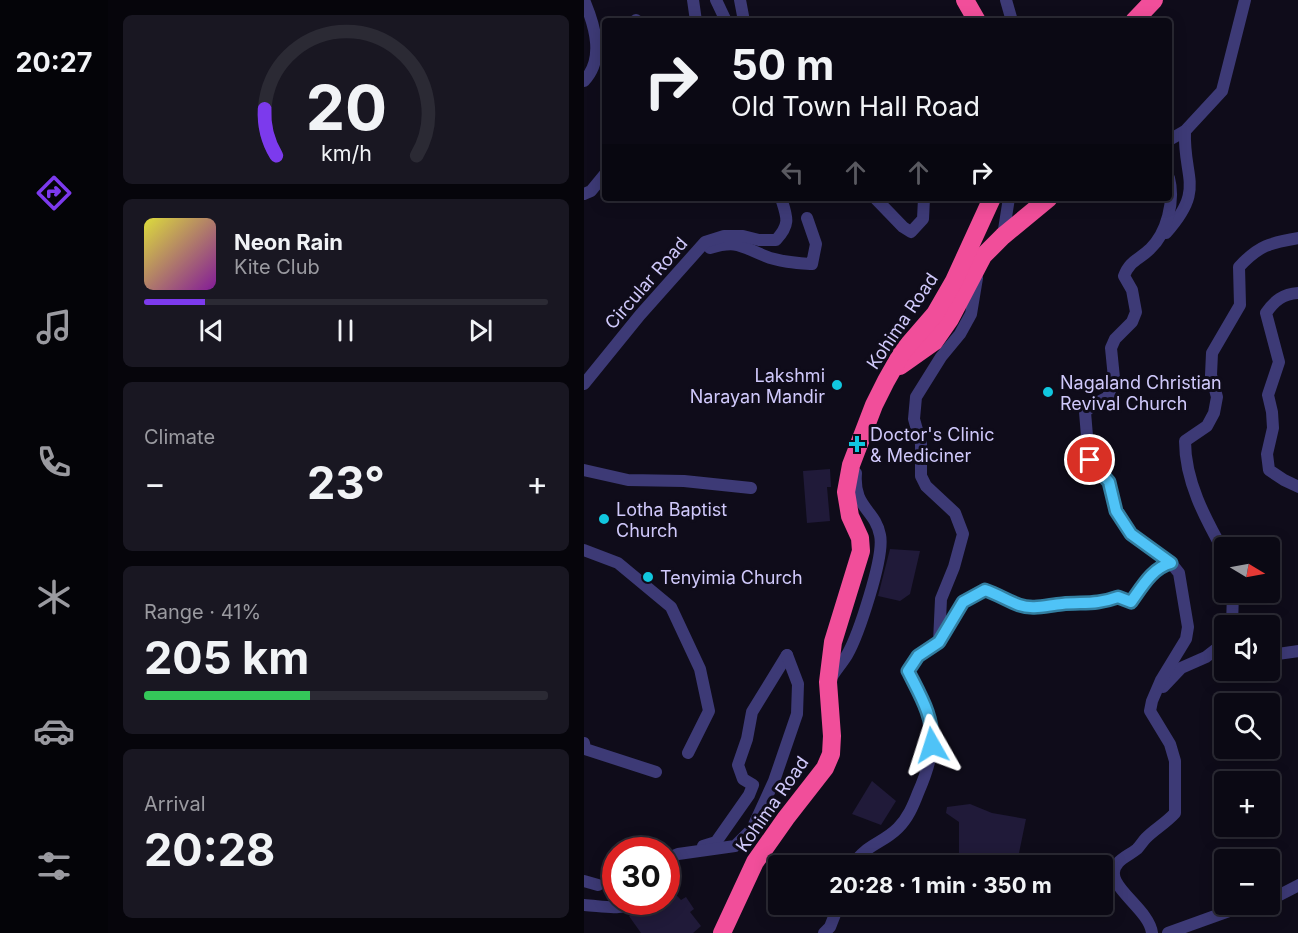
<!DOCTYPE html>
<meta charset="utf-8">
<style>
body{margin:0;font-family:Inter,sans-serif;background:#191722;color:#f1f3f6;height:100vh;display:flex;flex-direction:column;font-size:22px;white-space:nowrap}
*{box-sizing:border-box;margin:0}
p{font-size:20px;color:#9a9aa0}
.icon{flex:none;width:33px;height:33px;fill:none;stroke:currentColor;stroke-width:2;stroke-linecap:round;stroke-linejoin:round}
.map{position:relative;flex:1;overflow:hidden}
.sheet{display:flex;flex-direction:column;gap:15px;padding:15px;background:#06050b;width:476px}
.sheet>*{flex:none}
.hud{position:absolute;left:18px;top:18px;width:570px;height:183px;border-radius:6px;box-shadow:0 3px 15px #0003,0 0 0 2px #2b2a34;background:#0b0914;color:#f1f3f6;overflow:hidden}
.needle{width:39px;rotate:100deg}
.buttons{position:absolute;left:630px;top:537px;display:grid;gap:12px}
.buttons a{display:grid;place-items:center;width:66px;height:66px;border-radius:6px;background:#0b0914;box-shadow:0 3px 15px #0003,0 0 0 2px #2b2a34;font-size:30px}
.speed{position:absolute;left:18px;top:837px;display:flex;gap:12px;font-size:30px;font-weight:700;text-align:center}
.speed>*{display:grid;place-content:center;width:78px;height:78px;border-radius:50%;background:#0b0914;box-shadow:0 3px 15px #0003,0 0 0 2px #2b2a34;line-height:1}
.speed .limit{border:9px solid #d22;background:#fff;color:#111}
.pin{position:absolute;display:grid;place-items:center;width:51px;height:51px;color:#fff;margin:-26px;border:3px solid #fff;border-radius:50%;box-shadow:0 2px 6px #0007}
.me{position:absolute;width:66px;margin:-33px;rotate:354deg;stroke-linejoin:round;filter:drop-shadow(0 0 4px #0008)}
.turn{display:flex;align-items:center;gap:21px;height:126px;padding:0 30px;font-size:27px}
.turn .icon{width:78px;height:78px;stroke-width:2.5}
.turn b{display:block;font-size:42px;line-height:51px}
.lanes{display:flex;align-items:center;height:57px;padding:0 30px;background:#0003;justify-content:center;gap:30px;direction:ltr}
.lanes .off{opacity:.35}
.big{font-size:45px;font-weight:700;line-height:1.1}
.sheet .card{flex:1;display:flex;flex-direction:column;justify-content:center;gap:9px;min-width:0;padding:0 21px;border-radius:9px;background:#191722}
.sheet .dial{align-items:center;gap:0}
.dial svg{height:156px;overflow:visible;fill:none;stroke:#2b2a34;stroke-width:7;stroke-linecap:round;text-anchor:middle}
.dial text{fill:#f1f3f6;stroke:none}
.song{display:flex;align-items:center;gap:18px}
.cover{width:72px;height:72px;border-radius:9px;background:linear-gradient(135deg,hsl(60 70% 55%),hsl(290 70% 35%))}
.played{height:6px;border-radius:3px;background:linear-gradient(90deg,#7c3aed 15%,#2b2a34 15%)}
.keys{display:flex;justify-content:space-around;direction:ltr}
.heat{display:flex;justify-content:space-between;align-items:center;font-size:33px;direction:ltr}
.charge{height:9px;border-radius:4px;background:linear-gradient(90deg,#34c759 41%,#2b2a34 0)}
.trip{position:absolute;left:184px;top:855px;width:345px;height:60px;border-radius:6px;background:#0b0914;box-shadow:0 3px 15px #0003,0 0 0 2px #2b2a34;font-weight:700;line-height:60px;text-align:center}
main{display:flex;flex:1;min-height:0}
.tab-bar{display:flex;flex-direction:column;width:108px;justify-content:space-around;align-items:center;background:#040408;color:#9a9aa0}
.tab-bar .icon{width:42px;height:42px}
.tab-bar .current{color:#7c3aed}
.tab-bar b{font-size:27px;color:#f1f3f6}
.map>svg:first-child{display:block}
.building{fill:#201a39}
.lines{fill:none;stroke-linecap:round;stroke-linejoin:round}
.street{stroke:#3d3a76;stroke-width:12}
.highway{stroke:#f14e9a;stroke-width:18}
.route-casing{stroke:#337fa1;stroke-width:15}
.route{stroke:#4fc3f7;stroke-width:10}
.poi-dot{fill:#11c7df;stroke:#0f0c1a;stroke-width:2}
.labels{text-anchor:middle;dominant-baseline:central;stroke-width:6;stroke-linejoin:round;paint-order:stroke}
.street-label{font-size:18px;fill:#d0c9fb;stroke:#0f0c1a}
.poi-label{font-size:18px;fill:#d0c9fb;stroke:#0f0c1a;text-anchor:start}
</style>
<main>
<nav class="tab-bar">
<b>20:27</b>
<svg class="icon current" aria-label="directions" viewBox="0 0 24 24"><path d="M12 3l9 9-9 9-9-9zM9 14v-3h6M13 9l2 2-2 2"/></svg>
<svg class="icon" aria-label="music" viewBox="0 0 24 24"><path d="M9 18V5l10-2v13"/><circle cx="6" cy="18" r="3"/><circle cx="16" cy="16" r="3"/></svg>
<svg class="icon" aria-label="phone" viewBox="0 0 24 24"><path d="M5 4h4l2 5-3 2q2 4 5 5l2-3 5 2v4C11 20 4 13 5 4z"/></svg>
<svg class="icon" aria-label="climate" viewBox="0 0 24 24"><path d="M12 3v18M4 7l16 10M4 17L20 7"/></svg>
<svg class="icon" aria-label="car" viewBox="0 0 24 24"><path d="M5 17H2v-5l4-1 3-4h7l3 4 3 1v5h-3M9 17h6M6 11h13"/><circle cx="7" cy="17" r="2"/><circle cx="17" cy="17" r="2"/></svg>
<svg class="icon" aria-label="filters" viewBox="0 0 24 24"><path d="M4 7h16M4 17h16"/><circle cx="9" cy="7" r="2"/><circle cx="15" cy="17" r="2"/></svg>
</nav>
<section class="sheet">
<div class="card dial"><svg viewBox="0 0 100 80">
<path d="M14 69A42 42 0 1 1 86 69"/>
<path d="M14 69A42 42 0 0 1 8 45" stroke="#7c3aed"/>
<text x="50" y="56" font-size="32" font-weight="700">20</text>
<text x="50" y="72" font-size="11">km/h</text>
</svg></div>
<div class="card">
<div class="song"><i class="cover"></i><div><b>Neon Rain</b><p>Kite Club</p></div></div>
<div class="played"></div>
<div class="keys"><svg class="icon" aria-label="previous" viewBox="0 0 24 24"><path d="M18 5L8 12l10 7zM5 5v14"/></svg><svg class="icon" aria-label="pause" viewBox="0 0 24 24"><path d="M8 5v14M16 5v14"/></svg><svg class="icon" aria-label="next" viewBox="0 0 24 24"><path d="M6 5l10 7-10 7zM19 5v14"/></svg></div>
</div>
<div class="card"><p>Climate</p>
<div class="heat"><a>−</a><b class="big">23°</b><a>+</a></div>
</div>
<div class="card"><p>Range · 41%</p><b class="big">205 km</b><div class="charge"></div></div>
<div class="card"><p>Arrival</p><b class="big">20:28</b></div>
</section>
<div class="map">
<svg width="715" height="933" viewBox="0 0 715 933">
<rect width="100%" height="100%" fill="#0f0c1a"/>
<g class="building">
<path d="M 246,469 L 247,487 L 243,487 L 246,521 L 223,523 L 219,471 Z"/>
<path d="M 306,549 L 336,551 L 326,594 L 316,601 L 294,596 Z"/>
<path d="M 288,781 L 312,801 L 297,825 L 268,814 Z"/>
<path d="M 386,804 L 408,813 L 442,819 L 435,853 L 375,854 L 375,822 L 362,813 L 363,807 Z"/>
<path d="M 82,884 L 97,900 L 102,897 L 110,909 L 106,912 L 117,926 L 109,933 L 57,933 L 45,916 L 66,902 L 82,902 Z"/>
</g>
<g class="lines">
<g class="street">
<path d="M 0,0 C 11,26 21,59 0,81"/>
<path d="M 109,0 L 112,21"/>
<path d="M 132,0 L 142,21"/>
<path d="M 156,0 L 160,21"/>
<path d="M 422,0 L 428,21"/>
<path d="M 52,20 L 52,21"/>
<path d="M 585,140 L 601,131 L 638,91 L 661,0"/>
<path d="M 0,194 L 7,191 L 21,174"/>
<path d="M 291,198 L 319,227 L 327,232 L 339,219 L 340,198"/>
<path d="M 582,233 C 622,188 599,179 601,131"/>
<path d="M 419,236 L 425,198"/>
<path d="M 126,248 C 153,240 156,246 181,256 C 195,262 213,263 228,264 L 232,244 L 223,218"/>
<path d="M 715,293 C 699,294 691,300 682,313 L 695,362 L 684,395 L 688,412 L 689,428 L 683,454 L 685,470 L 700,480 L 715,487"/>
<path d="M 0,384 L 56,315 L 121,242 L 140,236 L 159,236 L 175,240 L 192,240 C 207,224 203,217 197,198"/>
<path d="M 0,470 L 44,480 L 100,481 L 167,488"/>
<path d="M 0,550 L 34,563 L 87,607 L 116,669 L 125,711 L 104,753"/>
<path d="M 640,552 C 621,518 601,481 601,441 L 623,426 L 630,413 L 633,397 L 627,375 L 628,353 L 656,305 L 655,267 C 675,245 686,243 715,238"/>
<path d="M 648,626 L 649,592"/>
<path d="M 357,639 L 379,602 L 401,590 C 413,594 424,601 435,605 C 449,610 464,605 478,604 C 499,602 513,605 534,597 L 547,602 C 559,587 568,568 587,563"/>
<path d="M 686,655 L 715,651"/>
<path d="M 247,678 C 252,670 258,663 263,655 C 274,636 301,556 296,535 C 291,509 269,508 272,473"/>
<path d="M 579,687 L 597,668 L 622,657 L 640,643"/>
<path d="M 0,743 L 1,749 L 72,772"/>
<path d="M 119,846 L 132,842 L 165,795 L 169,785 L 159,779 L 154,765 L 163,739 L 168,712 L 203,655"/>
<path d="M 82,859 L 94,854 L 151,846 L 168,829 L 190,781 L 213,714 L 214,684 L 203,655"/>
<path d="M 268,866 C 282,844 298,844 314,828 C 324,818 329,806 334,793 C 358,738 349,721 324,671 L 334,656 L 355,642 L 357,599 L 370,567 L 379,534 L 371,513 L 342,486 L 337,476 L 337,444 L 330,419 L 332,397 L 357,357 L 376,334 L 387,314 L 393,278"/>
<path d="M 0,881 L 14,885"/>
<path d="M 686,900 L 715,885"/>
<path d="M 0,905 C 19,906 35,911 52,902"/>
<path d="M 240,933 L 246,927 L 255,904"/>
<path d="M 568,933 C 565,907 515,883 534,863 C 539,857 547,854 553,849 C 556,846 559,841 562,838 C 571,829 582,823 591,813 L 591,761 L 586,744 L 566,711 L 568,701 L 577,680 L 602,639 L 604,627 L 595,573 L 587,563 L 547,534 L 532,511 L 525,482 L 505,460 L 501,412 L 510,404 L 524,397 L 530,378 L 527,348 L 531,339 L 548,322 L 552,312 L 548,290 L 540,276 C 546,260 555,260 566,249 C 583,233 591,201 585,178"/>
<path d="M 584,933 L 645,911 L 672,904"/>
</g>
<g class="highway">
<path d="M 381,0 L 393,21"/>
<path d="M 550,21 L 570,0"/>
<path d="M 316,366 L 350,342 L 366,319 L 399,256 L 419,236 L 465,198"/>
<path d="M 138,933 L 171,862 L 202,818 L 241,768 L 247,754 L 248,736 L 244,682 L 249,642 L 277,551 L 276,538 L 266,516 L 262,492 L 267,465 L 290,405 L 302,381 L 319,351 L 351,314 L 370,281 L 408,198"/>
</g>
</g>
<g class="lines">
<defs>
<path id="route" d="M 348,745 C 350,717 336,695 324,671 L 334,656 L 355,642 L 379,602 L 401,590 C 413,594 424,601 435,605 C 449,610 464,605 478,604 C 500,602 512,605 534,597 L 547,602 C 558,587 568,568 587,563 L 547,534 L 532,511 L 525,482 L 506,460"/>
</defs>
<use href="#route" class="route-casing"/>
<use href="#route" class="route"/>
</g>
<g class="poi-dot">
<circle cx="253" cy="385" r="6"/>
<circle cx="464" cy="392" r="6"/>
<path d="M270 435h6v6h6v6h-6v6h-6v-6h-6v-6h6z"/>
<circle cx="20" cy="519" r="6"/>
<circle cx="64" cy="577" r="6"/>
</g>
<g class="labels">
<g class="street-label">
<text transform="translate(62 283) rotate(-49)">Circular Road</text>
<text transform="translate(318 321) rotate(-56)">Kohima Road</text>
<text transform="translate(188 804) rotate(-55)">Kohima Road</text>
</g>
<g class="poi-label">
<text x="241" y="375" text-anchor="end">Lakshmi<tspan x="241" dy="21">Narayan Mandir</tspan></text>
<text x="476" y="382">Nagaland Christian<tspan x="476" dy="21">Revival Church</tspan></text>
<text x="286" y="434">Doctor's Clinic<tspan x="286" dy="21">&amp; Mediciner</tspan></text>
<text x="32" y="509">Lotha Baptist<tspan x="32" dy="21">Church</tspan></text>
<text x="76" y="577">Tenyimia Church</text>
</g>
</g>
</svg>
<div class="buttons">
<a><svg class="needle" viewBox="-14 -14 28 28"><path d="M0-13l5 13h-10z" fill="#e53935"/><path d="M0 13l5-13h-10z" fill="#9a9aa0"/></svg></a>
<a><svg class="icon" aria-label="sound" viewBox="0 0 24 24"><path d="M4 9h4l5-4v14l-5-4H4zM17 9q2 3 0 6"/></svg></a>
<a><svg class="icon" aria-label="search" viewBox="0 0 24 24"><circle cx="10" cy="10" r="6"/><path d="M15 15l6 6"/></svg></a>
<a>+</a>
<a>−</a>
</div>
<div class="speed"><div class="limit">30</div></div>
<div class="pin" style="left:506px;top:460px;background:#d93025"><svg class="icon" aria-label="arrive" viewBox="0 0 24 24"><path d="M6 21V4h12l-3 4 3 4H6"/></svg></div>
<svg class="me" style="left:348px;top:745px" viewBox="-20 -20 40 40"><path d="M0-17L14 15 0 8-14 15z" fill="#4fc3f7" stroke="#fff" stroke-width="4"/></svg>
<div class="trip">20:28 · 1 min · 350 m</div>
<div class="hud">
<div class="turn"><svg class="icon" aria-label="right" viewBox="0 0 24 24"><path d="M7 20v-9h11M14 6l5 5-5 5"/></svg><div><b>50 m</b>Old Town Hall Road</div></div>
<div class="lanes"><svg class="icon off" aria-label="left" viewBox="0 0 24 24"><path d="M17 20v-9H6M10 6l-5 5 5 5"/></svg><svg class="icon off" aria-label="ahead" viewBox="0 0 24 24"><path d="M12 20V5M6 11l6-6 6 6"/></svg><svg class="icon off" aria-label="ahead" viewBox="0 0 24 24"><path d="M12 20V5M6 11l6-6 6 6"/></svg><svg class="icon" aria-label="right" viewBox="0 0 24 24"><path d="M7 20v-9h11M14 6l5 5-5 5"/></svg></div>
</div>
</div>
</main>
